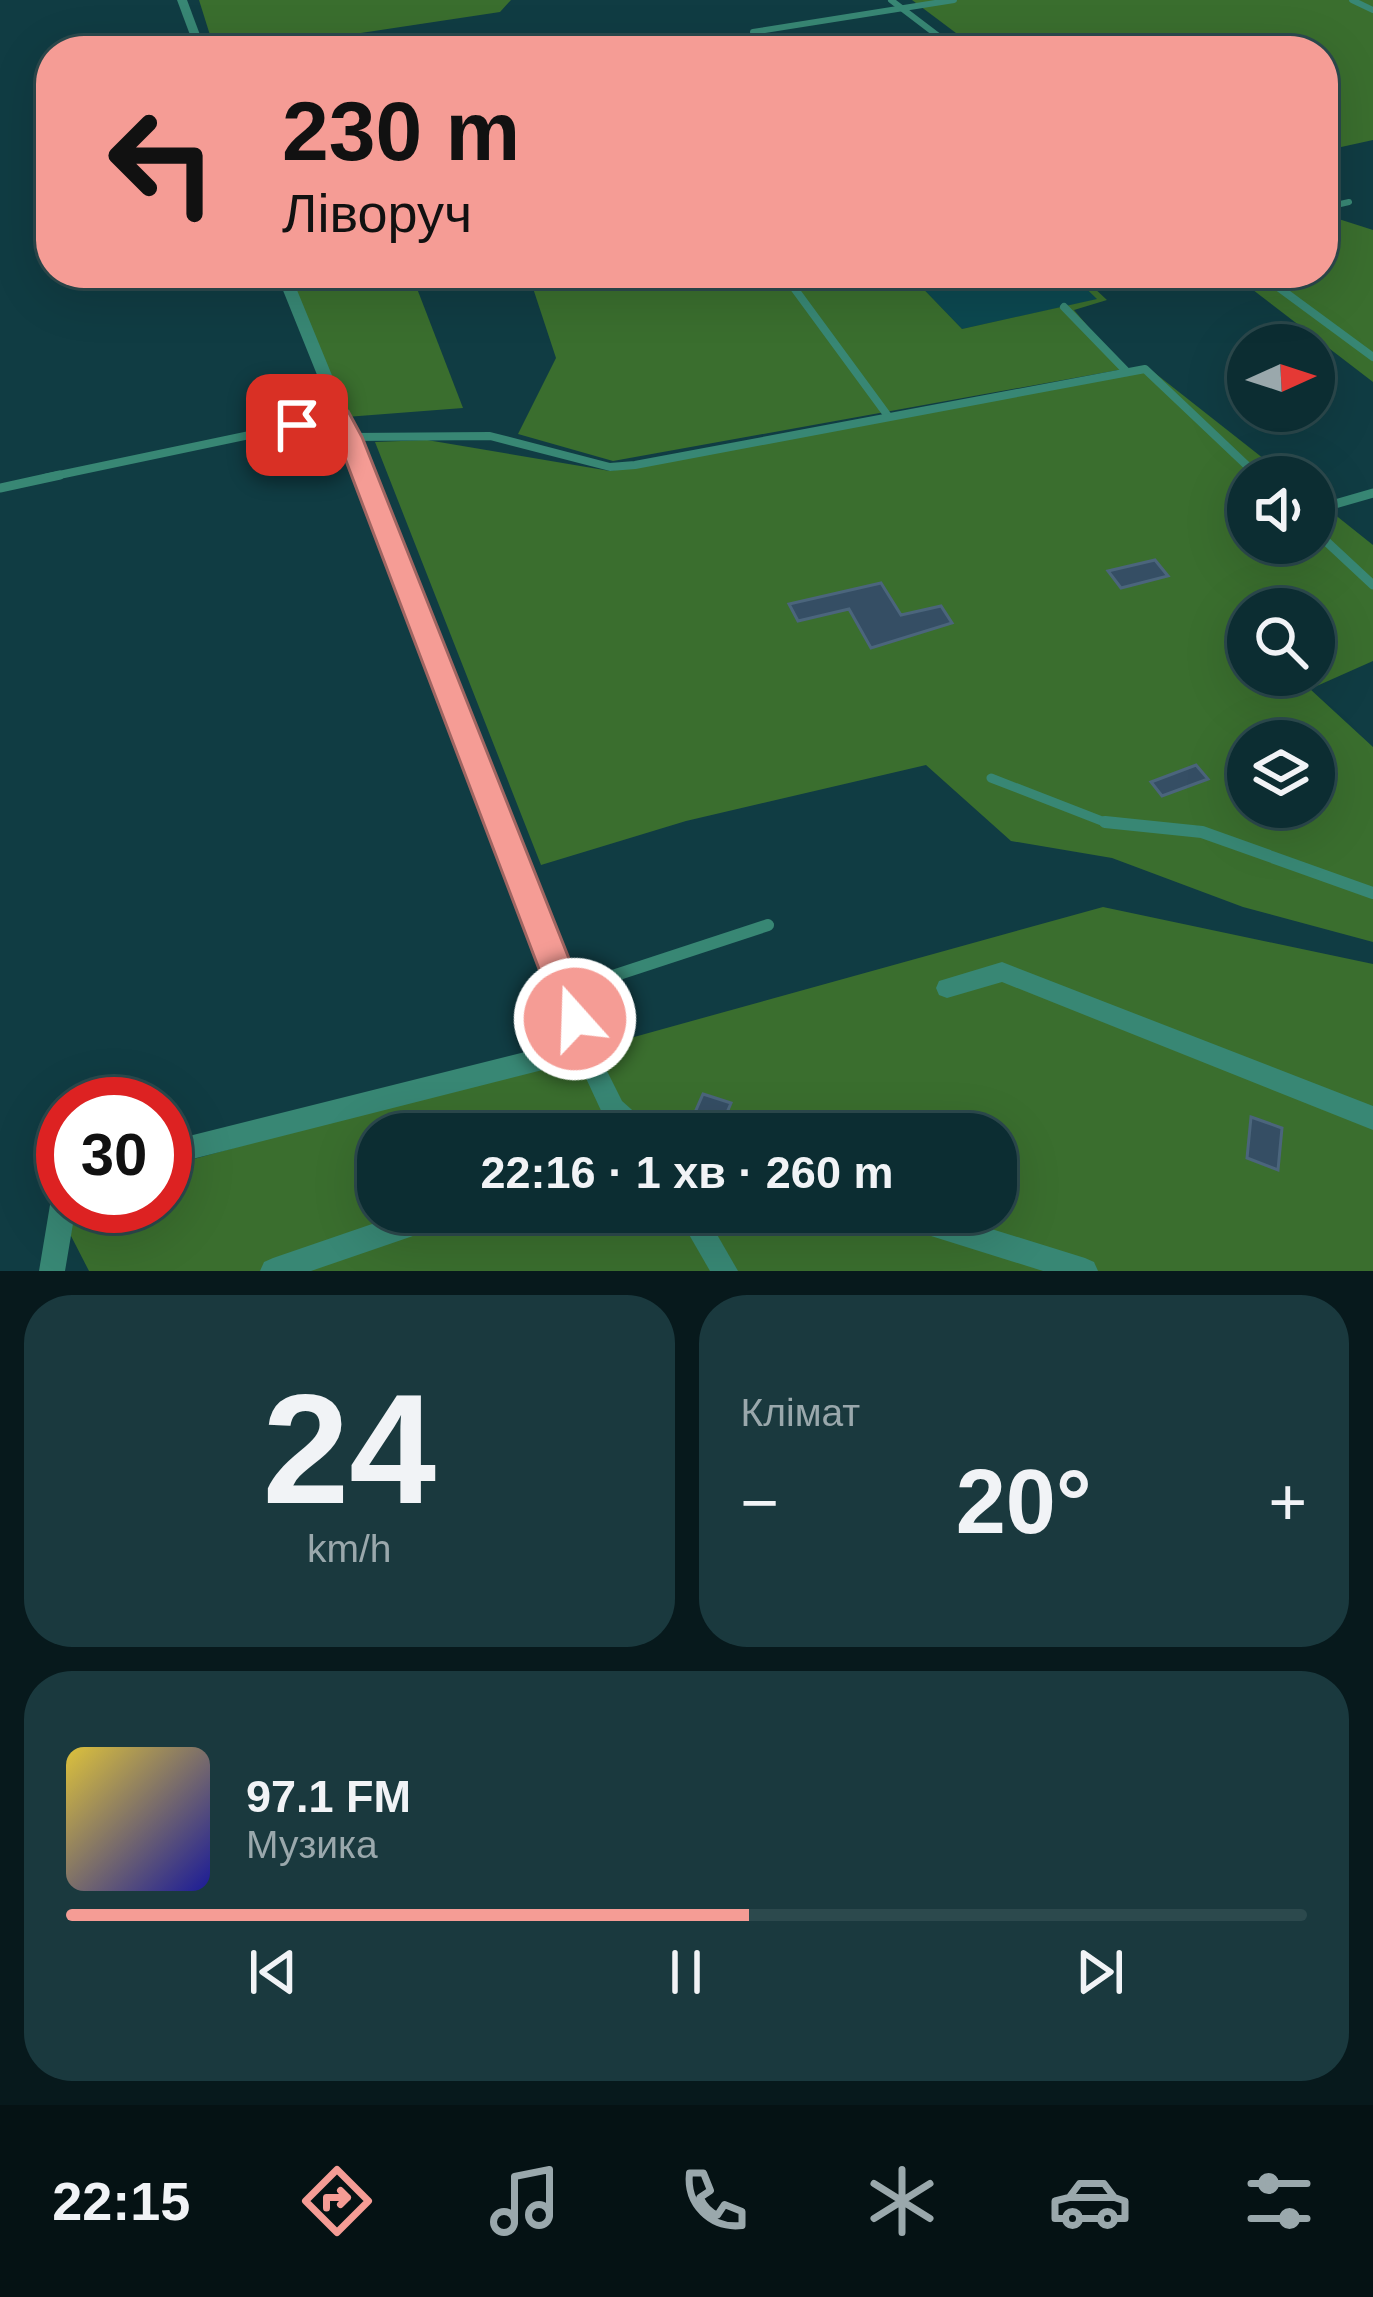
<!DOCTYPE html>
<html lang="uk">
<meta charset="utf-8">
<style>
body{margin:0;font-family:Arial,sans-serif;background:#1a393e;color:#f1f3f6;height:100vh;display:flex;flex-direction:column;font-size:45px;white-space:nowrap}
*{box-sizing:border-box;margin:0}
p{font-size:39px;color:#9aa8ac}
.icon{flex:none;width:66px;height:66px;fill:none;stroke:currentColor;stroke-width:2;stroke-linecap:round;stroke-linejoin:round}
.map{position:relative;height:1271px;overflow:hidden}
.details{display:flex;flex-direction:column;gap:24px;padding:24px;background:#07191c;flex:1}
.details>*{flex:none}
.guide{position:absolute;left:36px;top:36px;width:1302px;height:252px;border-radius:48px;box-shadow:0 12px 48px #0002,0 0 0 3px #2c494d;background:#f59c95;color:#111;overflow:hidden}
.needle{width:78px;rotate:87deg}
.tools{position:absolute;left:1227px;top:324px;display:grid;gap:24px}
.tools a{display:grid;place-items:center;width:108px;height:108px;border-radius:50%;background:#0c2d32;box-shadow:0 12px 48px #0002,0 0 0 3px #2c494d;font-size:60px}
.speed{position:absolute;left:36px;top:1077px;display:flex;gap:24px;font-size:60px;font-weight:700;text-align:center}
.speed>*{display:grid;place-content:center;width:156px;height:156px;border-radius:50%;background:#0c2d32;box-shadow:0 12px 48px #0002,0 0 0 3px #2c494d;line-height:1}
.speed .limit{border:18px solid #d22;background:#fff;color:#111}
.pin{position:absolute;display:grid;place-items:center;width:102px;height:102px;color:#fff;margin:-51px;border-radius:24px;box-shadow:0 6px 18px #0006}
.me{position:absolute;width:132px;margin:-66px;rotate:340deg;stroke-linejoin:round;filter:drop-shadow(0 0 9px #0008)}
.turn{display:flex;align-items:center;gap:42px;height:252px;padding:0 48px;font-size:54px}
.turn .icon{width:156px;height:156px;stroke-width:2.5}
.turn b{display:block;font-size:84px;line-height:102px}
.big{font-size:90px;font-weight:800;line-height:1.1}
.details .card{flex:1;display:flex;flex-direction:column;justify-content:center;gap:18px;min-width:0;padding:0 42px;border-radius:48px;background:#1a393e}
.details .dial{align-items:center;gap:0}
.dial b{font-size:156px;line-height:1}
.song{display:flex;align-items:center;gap:36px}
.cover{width:144px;height:144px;border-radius:18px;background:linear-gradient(135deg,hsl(50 70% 55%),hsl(240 70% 35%))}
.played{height:12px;border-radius:6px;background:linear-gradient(90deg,#f59c95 55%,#2c494d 55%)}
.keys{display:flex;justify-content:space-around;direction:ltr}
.heat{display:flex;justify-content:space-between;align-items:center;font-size:66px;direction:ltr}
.details .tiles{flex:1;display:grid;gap:24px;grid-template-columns:1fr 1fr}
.card:last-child{grid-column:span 2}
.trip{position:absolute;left:357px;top:1113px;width:660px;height:120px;border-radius:48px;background:#0c2d32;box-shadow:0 12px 48px #0002,0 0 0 3px #2c494d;font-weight:800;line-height:120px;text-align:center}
.tabs{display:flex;height:192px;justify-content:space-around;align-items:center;background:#051214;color:#9aa8ac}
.tabs .icon{width:84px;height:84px}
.tabs .on{color:#f59c95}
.tabs b{font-size:54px;color:#f1f3f6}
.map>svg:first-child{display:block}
.built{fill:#0c4850}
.green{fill:#3a6e2e;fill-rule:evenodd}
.building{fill:#354e64;stroke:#4b657c;stroke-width:3}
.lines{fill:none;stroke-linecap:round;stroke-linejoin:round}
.lane-far3{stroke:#388774;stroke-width:6}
.lane-far2{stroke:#388774;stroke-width:8}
.lane-far1{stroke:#388774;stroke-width:9}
.lane{stroke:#388774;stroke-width:12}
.street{fill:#388774;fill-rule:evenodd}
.route{fill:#f59c95;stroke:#9f6561;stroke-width:3}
</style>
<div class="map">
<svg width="1373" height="1271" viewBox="0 0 1373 1271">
<rect width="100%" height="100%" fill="#103c43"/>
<path class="built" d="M 908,273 L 1070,273 L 1099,299 L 962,329 Z"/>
<g class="green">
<path d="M 199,0 L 511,0 L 500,12 L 321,39 L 324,51 L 215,51 Z"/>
<path d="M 912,0 L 1373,0 L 1373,140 L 1323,151 L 1323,51 L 980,51 Z"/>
<path d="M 1323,214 L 1373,230 L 1373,382 L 1231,273 L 1323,273 Z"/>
<path d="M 287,273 L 411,273 L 463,408 L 346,417 Z"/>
<path d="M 528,273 L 908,273 L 962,329 L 1097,299 L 1070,273 L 1078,273 L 1107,300 L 1074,310 L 1124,369 L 613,461 L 518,434 L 556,358 Z"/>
<path d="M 1151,370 L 1287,477 L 1248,477 L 1248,543 L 1314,543 L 1314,498 L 1373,545 L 1373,661 L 1310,689 L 1373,747 L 1373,942 L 1243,907 L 1112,858 L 1011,841 L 926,765 L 686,821 L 541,865 L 375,442 L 427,440 L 610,471 ZM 1248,609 L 1314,609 L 1314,675 L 1248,675 ZM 1248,741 L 1314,741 L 1314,807 L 1248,807 Z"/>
<path d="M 1103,907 L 1373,964 L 1373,1271 L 89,1271 L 70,1234 L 70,1206 L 165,1206 L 165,1167 ZM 378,1134 L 996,1134 L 996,1212 L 378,1212 Z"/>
</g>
<g class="building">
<path d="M 1155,560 L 1168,576 L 1121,588 L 1108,571 Z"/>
<path d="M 881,583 L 901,615 L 941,606 L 952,623 L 871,648 L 849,609 L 798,621 L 789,604 Z"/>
<path d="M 1196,765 L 1208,779 L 1162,796 L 1151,782 Z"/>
<path d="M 703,1094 L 731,1103 L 718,1134 L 690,1124 Z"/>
<path d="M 1251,1117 L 1282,1128 L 1278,1170 L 1247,1158 Z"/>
</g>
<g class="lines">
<g class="lane-far3">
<path d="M 891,0 L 958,51"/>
<path d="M 1352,0 L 1373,10"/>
<path d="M 753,32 L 954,0"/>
<path d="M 1323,208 L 1349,202"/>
</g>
<g class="lane-far2">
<path d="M 1323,208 L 1329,207"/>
<path d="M 783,273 L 888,416"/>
<path d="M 1259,273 L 1373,357"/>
<path d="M 1064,307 L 1127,372"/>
<path d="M 351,437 L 490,436 L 610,467 L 635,465 L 1145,369 L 1259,477"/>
<path d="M 45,478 L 340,416"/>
</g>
<g class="lane-far1">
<path d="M 0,488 L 60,475"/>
<path d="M 1314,510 L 1373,493"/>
<path d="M 1314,530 L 1373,585"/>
<path d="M 991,778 L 1107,823 L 1129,825"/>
</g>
<g class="lane">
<path d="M 1105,822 L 1202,832 L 1373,893"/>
<path d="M 567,991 L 768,925"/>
</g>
<g class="street">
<path d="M 177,0 L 187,0 L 206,51 L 196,51 Z"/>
<path d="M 276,273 L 290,273 L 400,541 L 594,1045 L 622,1101 L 649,1125 L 652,1134 L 622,1134 L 604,1117 L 578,1061 L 165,1166 L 165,1142 L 569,1041 L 384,541 Z"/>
<path d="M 1002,962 L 1373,1106 L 1373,1130 L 1002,982 L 947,998 L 939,995 L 936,988 L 939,981 Z"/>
<path d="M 63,1192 L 63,1206 L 76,1206 L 65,1271 L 39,1271 L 50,1205 L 54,1196 Z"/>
<path d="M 407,1212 L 458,1212 L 454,1221 L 445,1225 L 311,1271 L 260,1271 L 264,1262 L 273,1258 Z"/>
<path d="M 676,1212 L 704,1212 L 738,1271 L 710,1271 Z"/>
<path d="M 883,1212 L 937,1212 L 1085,1258 L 1094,1262 L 1098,1271 L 1043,1271 L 896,1225 L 887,1221 Z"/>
</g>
</g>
<path class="route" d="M 340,409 L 348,411 L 362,437 L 593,1019 L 588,1031 L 575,1036 L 563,1031 L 558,1019 L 332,424 L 297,432 L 286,425 L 289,420 Z"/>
</svg>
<div class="tools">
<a><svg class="needle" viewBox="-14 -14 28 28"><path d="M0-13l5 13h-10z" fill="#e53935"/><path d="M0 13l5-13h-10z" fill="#9aa8ac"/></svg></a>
<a><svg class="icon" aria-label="sound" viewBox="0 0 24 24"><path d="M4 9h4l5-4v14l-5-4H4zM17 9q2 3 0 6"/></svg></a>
<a><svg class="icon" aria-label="search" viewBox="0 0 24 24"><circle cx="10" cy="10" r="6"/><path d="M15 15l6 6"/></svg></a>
<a><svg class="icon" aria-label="layers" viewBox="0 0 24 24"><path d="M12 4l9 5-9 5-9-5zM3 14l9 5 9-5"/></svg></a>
</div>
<div class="speed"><div class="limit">30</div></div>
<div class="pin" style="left:297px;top:425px;background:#d93025"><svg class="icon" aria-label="arrive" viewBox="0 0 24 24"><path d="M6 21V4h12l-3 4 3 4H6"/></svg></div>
<svg class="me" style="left:575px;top:1019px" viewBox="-20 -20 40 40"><circle r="17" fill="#f59c95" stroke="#fff" stroke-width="3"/><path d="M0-11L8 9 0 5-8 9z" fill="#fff"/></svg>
<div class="trip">22:16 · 1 хв · 260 m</div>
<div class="guide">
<div class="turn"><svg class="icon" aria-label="left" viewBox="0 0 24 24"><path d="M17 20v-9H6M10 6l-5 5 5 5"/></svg><div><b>230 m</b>Ліворуч</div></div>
</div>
</div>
<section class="details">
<div class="tiles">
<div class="card dial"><b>24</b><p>km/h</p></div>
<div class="card"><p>Клімат</p>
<div class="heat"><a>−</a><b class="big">20°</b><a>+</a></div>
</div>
<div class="card">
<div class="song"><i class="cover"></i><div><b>97.1 FM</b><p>Музика</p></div></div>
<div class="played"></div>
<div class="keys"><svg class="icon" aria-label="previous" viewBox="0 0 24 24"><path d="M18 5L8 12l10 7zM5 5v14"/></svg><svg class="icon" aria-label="pause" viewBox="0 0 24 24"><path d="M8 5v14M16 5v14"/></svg><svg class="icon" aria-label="next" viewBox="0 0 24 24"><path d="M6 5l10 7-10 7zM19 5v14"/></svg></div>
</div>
</div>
</section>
<nav class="tabs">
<b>22:15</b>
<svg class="icon on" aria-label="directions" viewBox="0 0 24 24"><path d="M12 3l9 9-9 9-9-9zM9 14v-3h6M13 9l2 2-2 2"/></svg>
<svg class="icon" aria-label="music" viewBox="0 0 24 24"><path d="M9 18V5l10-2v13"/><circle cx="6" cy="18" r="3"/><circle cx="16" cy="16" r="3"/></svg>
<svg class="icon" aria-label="phone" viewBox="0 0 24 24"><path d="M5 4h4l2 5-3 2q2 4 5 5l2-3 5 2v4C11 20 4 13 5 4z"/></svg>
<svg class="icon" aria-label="climate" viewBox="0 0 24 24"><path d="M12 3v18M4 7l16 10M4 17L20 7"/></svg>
<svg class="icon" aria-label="car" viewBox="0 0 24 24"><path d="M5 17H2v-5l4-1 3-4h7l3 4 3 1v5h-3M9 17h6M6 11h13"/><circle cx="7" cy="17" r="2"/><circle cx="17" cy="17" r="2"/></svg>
<svg class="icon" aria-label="filters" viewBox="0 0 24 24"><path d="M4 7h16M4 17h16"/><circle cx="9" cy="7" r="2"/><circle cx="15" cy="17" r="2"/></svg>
</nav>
